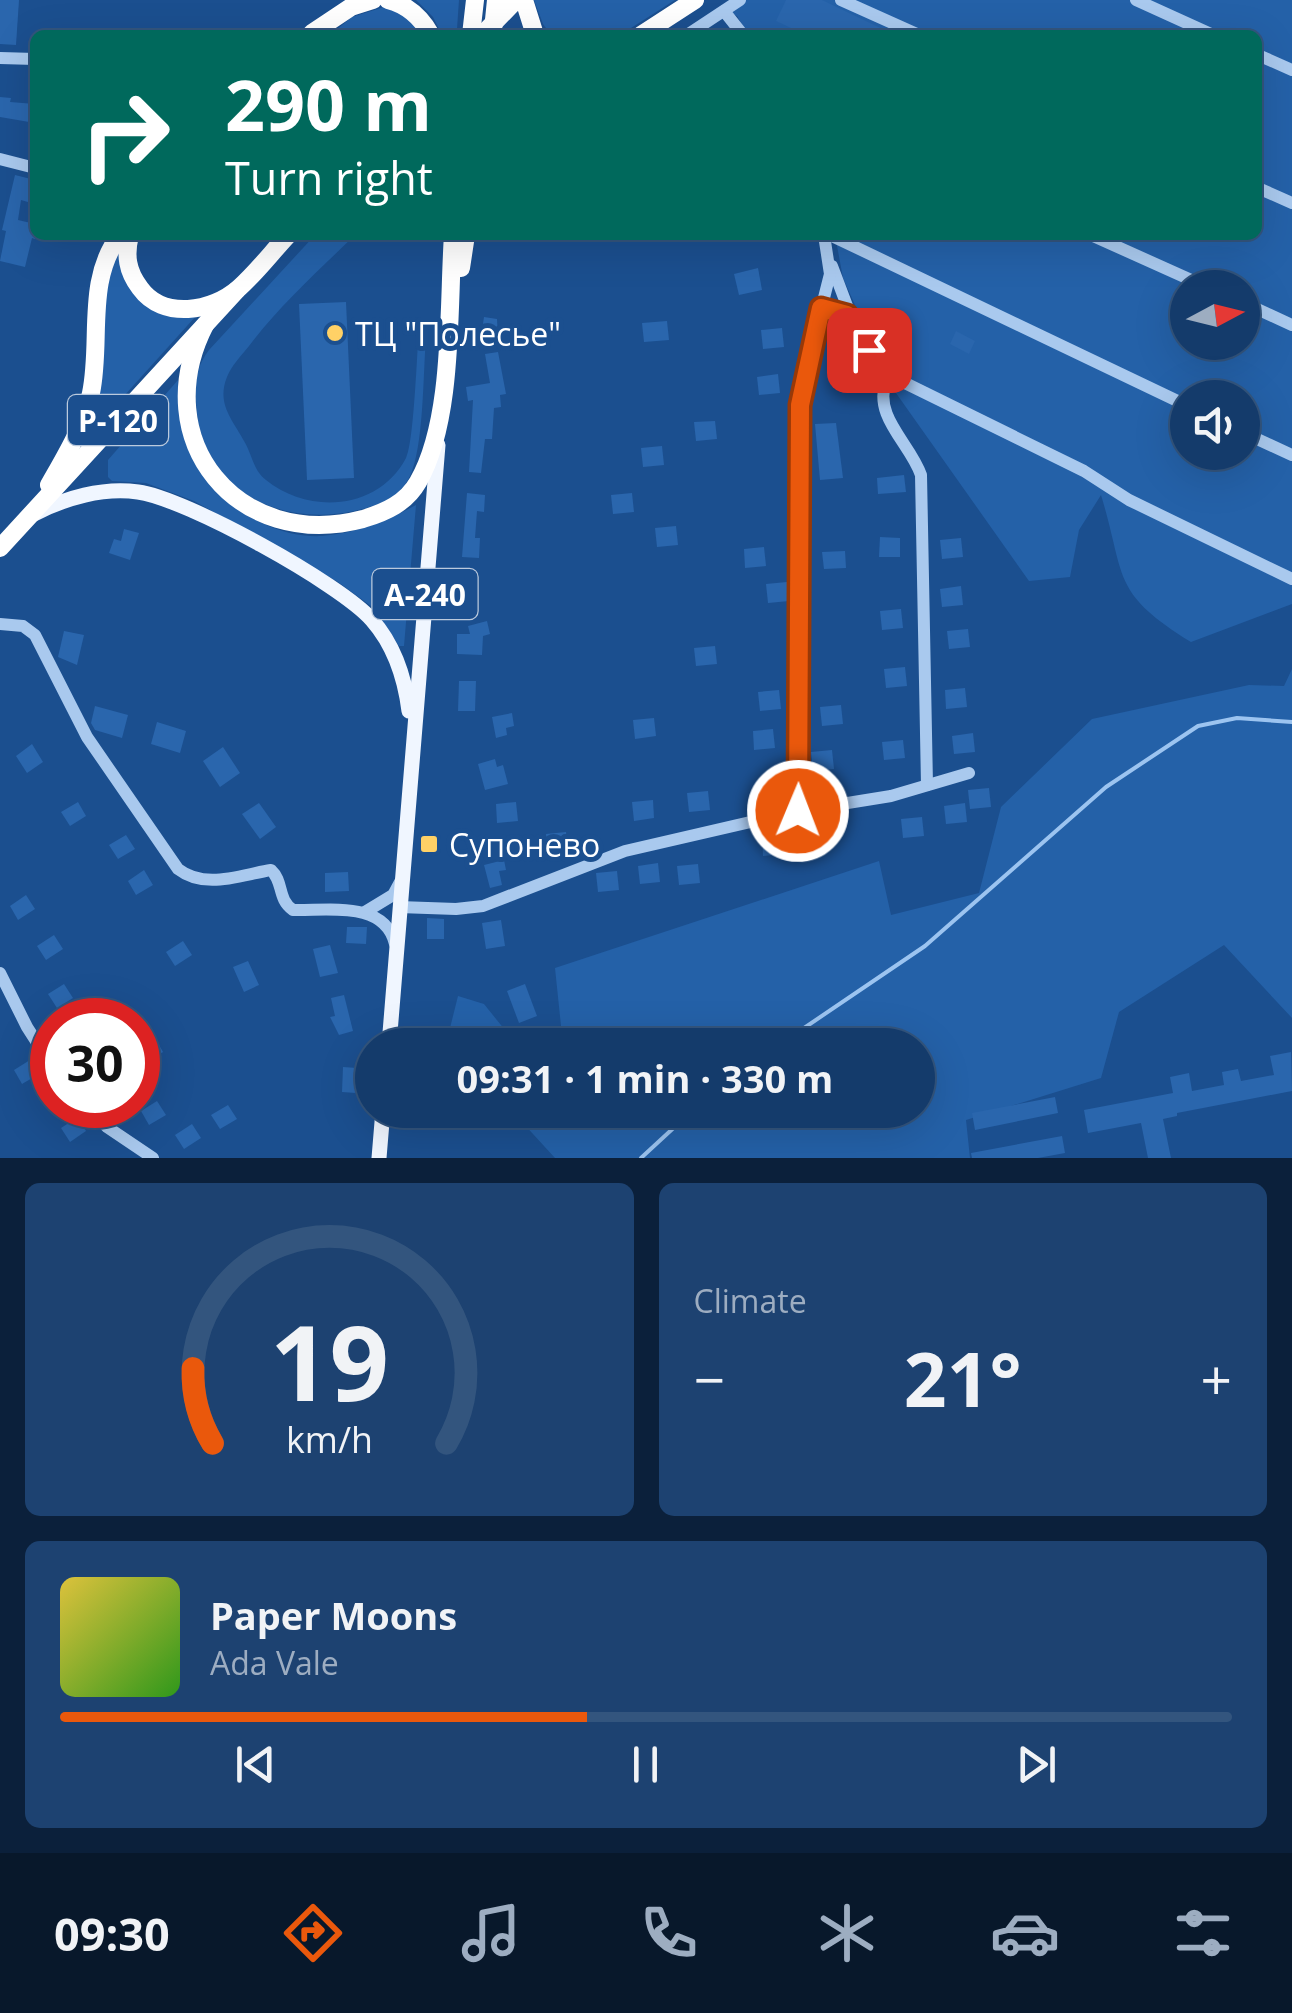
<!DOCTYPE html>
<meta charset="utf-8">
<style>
body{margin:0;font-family:"Open Sans",sans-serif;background:#1d4271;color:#f1f3f6;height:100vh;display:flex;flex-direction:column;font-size:38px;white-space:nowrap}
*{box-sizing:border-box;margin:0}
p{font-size:32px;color:#9dadc1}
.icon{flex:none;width:55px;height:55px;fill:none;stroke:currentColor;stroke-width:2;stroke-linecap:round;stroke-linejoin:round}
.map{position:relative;height:1158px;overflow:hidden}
.panel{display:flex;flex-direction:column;gap:25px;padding:25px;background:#0b203b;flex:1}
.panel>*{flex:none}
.top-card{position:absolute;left:30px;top:30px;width:1232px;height:210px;border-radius:15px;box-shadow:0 10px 40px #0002,0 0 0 2px #33557e;background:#00695c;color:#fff;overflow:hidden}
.needle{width:65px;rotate:83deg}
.tools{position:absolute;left:1170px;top:270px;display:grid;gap:20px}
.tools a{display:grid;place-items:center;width:90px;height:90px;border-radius:50%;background:#143b6b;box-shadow:0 10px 40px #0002,0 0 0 2px #33557e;font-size:50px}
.speed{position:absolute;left:30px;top:998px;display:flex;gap:20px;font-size:50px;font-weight:700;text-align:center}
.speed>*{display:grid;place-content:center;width:130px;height:130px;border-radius:50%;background:#143b6b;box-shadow:0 10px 40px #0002,0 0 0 2px #33557e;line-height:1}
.speed .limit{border:15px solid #d22;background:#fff;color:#111}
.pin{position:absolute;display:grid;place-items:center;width:85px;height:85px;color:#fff;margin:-42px;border-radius:20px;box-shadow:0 5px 15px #0006}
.me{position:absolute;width:110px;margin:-55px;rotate:1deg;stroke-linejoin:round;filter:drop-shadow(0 0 8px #0008)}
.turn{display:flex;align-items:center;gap:35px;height:210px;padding:0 30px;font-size:45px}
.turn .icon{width:130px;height:130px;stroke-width:2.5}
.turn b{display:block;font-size:70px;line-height:85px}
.big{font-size:75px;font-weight:700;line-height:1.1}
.panel .widget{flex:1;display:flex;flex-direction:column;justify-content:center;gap:15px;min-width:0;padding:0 35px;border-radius:15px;background:#1d4271}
.panel .dial{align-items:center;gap:0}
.dial svg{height:260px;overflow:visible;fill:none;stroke:#33557e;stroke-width:7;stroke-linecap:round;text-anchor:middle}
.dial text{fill:#f1f3f6;stroke:none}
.song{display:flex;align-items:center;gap:30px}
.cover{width:120px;height:120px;border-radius:15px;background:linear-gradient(135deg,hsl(50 70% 55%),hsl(110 70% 35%))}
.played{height:10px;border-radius:5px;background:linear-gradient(90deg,#ea580c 45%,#33557e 45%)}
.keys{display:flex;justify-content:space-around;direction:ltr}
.heat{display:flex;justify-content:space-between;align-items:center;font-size:55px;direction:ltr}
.panel .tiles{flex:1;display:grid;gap:25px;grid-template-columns:1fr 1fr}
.widget:last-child{grid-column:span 2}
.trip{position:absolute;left:355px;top:1028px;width:580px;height:100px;border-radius:50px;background:#143b6b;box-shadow:0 10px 40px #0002,0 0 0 2px #33557e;font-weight:700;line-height:100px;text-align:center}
.tabs{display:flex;height:160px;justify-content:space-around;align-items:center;background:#08182b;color:#9dadc1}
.tabs .icon{width:70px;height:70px}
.tabs .selected{color:#ea580c}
.tabs b{font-size:45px;color:#f1f3f6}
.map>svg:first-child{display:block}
.green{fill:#2461a8;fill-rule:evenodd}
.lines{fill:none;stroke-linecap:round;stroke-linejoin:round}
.stream{stroke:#9cc4f0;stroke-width:4}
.building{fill:#2a66ad}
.minor{stroke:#a9c9ee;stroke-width:12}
.major{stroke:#f0f6ff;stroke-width:15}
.highway{stroke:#fff;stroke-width:18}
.highway-bridge{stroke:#fff;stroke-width:18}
.route-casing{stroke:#983908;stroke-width:25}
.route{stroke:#ea580c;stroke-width:18}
.poi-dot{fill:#ffd166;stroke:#1b4f8f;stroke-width:4}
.labels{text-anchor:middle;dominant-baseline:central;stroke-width:10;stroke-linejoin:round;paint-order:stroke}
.shield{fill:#1b4f8f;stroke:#bbcadd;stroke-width:2.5}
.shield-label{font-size:30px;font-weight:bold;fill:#fff}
.poi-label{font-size:32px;fill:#fff;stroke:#1b4f8f;text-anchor:start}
</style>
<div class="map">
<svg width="1292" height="1158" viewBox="0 0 1292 1158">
<rect width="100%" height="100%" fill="#1b4f8f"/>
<g class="green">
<path d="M 416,0 L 459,0 L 457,29 L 461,35 L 442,35 L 433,17 Z"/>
<path d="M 534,0 L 675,0 L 620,35 L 551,35 L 543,24 Z"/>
<path d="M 740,0 L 1292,0 L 1292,604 L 1191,642 C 1110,592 1126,577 1101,495 L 1079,530 L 1070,577 L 1029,581 L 891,386 L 843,278 L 835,235 L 1258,235 L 1258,35 L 748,35 L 737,16 L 724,11 ZM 1188,288 L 1242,288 L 1242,342 L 1188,342 ZM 1188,398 L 1242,398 L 1242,452 L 1188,452 Z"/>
<path d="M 384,7 L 404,14 L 423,35 L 350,35 L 340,29 L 330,35 L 352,17 Z"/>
<path d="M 315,235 L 355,235 C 318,271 280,305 249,346 C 241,356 231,366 227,377 C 216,404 233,420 244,441 C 252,454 253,470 266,480 C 309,515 379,510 406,458 C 414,443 417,352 419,328 L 424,328 L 426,338 C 423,373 424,446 410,476 C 399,499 377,506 354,511 C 275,528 198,486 196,400 C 195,380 197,366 209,350 Z"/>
<path d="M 120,246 C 137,286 142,326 196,316 L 87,437 L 84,436 L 107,279 Z"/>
<path d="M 178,380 C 176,444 203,495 262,523 C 281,532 301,537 322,536 C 357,533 386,521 416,505 L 404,646 L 399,646 L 375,609 L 338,582 L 194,501 L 146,483 L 112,481 L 108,477 L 108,460 Z"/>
<path d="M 1292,669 L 1292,1018 L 1224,945 L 1119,1012 L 1101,1078 L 966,1120 L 970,1158 L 555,1158 L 511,1110 L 918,1110 L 918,1045 L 563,1045 L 555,968 L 879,861 L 891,915 L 979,893 L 1001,807 L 1092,719 L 1249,685 L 1284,686 Z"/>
<path d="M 458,996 L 484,1004 L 517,1045 L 460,1045 L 449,1032 Z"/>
</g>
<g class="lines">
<g class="stream">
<path d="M 779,1045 L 925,946 L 1106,787 L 1198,726 L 1237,718 L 1292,722"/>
<path d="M 641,1158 L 693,1110"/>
</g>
</g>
<g class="building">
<path d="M 0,0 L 19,0 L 16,45 L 0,44 Z"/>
<path d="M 786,0 L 822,0 L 895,35 L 806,35 L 776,21 Z"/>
<path d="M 0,97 L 11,98 L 10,102 L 35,104 L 35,123 L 0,117 Z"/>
<path d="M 15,175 L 35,180 L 35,204 L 21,200 L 18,220 L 35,224 L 35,239 L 32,238 L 25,267 L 0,261 L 6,231 L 2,230 Z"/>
<path d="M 758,268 L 762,290 L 739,295 L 734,274 Z"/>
<path d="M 346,302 L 354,478 L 307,480 L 299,304 Z"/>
<path d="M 484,317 L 497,319 L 498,340 L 481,337 Z"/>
<path d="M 667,321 L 669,340 L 644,342 L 642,323 Z"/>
<path d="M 782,328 L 784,347 L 763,349 L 761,330 Z"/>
<path d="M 956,331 L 975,341 L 969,354 L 950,344 Z"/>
<path d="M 498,352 L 506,394 L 500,395 L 501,407 L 494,408 L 492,439 L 485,439 L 481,473 L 469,472 L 473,400 L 468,401 L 466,387 L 490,383 L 485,354 Z"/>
<path d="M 778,374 L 780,393 L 759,395 L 757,377 Z"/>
<path d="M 715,421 L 717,439 L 696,441 L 694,422 Z"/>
<path d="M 836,423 L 843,478 L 820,480 L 815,424 Z"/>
<path d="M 662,446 L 664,465 L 643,467 L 641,448 Z"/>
<path d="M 904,475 L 906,492 L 878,494 L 877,478 Z"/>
<path d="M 467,493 L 485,495 L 484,512 L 477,511 L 475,538 L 480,538 L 479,558 L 462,557 Z"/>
<path d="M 632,493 L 634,512 L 613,514 L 611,495 Z"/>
<path d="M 676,526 L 678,545 L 657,547 L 655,528 Z"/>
<path d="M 124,529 L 139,533 L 130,560 L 109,553 L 114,539 L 121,541 Z"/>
<path d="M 880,537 L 900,538 L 900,557 L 879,557 Z"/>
<path d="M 961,538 L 963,557 L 942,559 L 940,540 Z"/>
<path d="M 764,547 L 766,566 L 745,568 L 744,549 Z"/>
<path d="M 845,551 L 846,568 L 824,569 L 822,552 Z"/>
<path d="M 787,582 L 789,601 L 768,603 L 766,584 Z"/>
<path d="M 961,586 L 963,605 L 942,607 L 940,589 Z"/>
<path d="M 901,609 L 903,628 L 882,630 L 880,611 Z"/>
<path d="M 487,621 L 490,634 L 483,636 L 482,655 L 457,654 L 457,634 L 470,634 L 468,626 Z"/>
<path d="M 968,629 L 970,647 L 949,649 L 947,631 Z"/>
<path d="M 64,631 L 84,635 L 77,665 L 58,657 Z"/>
<path d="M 715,646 L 717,664 L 696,666 L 694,648 Z"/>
<path d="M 905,667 L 907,686 L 886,688 L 884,669 Z"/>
<path d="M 459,681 L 476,681 L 475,711 L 458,711 Z"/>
<path d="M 965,688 L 967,707 L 946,709 L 945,690 Z"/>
<path d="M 779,690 L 781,709 L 760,711 L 758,692 Z"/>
<path d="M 841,705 L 843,724 L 822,726 L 820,707 Z"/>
<path d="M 95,706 L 128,715 L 122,738 L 95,730 L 91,723 Z"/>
<path d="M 512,713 L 514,726 L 506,728 L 507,735 L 496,738 L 492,717 Z"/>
<path d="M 654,718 L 656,736 L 635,739 L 633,720 Z"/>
<path d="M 157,722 L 186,731 L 180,753 L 151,744 Z"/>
<path d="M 773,729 L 775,748 L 754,750 L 753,731 Z"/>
<path d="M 973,733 L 975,752 L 954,754 L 952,736 Z"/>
<path d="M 903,740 L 905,758 L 884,760 L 882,742 Z"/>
<path d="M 32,744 L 43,762 L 27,773 L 16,756 Z"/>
<path d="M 223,747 L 240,773 L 220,787 L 203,761 Z"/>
<path d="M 832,750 L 834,769 L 813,771 L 811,752 Z"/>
<path d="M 495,759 L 497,767 L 503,765 L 508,784 L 485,790 L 478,764 Z"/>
<path d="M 989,788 L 991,807 L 970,809 L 968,790 Z"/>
<path d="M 708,791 L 710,810 L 689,812 L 687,793 Z"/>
<path d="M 653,800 L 654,818 L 634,821 L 632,802 Z"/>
<path d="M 78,802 L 86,816 L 70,826 L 61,812 Z"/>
<path d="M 516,802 L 518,821 L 497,823 L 496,804 Z"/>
<path d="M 259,803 L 276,827 L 260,839 L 242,814 Z"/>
<path d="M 965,803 L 967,822 L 946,824 L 944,806 Z"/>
<path d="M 922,817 L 924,836 L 903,838 L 901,819 Z"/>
<path d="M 838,818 L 840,837 L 820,839 L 818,820 Z"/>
<path d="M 566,832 L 568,851 L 548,853 L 546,834 Z"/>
<path d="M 126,835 L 135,849 L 118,859 L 109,845 Z"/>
<path d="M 783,835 L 784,854 L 763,856 L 762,837 Z"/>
<path d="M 504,860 L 506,870 L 499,871 L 502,885 L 490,888 L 484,865 Z"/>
<path d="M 658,863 L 660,882 L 640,884 L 638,866 Z"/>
<path d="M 698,864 L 700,883 L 679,885 L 677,866 Z"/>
<path d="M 144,870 L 153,885 L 136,895 L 128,881 Z"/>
<path d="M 617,871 L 619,890 L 598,892 L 596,873 Z"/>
<path d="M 348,872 L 349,891 L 325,892 L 325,873 Z"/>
<path d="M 26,895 L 35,909 L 18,920 L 10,906 Z"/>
<path d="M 427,918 L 444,919 L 444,939 L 427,939 Z"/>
<path d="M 501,920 L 505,946 L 486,949 L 482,923 Z"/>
<path d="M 347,927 L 367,927 L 366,944 L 346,943 Z"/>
<path d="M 54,935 L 63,949 L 46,960 L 37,946 Z"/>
<path d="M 183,941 L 192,955 L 175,966 L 166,952 Z"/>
<path d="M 330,945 L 338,973 L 320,977 L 313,949 Z"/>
<path d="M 248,961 L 259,985 L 244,992 L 233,967 Z"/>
<path d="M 64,984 L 73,998 L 57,1008 L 48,994 Z"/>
<path d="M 525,984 L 537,1016 L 519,1023 L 507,991 Z"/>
<path d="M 344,995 L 353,1031 L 339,1035 L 330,1017 L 335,1016 L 331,998 Z"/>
<path d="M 155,1038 L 163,1052 L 147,1062 L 138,1048 Z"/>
<path d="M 1291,1052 L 1292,1091 L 1177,1113 L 1177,1116 L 1163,1119 L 1171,1158 L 1148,1158 L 1141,1123 L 1088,1133 L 1084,1110 L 1173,1093 L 1170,1077 L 1189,1073 L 1192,1091 L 1224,1085 L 1222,1072 L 1238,1069 L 1241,1081 L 1274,1075 L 1270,1056 Z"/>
<path d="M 30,1060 L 39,1074 L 22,1084 L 14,1070 Z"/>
<path d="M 343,1067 L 357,1068 L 356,1093 L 342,1092 Z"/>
<path d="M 1055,1097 L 1058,1113 L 975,1130 L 972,1113 Z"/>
<path d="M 157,1101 L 166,1115 L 149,1125 L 141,1111 Z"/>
<path d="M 228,1105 L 237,1119 L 220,1129 L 211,1115 Z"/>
<path d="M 78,1117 L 86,1131 L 70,1142 L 61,1128 Z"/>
<path d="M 192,1124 L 201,1138 L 184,1149 L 175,1135 Z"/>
<path d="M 1062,1136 L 1065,1153 L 1038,1158 L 972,1158 L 971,1153 Z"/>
</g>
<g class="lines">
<g class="minor">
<path d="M 841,0 L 919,35"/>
<path d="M 1136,0 L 1213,35"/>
<path d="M 724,11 L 743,35"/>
<path d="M 687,35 L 740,0"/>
<path d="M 1258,55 L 1292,70"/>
<path d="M 0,58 L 35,59"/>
<path d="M 0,159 L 35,168"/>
<path d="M 1258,188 L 1292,203"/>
<path d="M 830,235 L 1188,406"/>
<path d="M 1091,235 L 1209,288"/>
<path d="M 832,266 L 852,319 L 886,381"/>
<path d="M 1242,302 L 1292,325"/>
<path d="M 1242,432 L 1292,455"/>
<path d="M 0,624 L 23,626 L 35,635 L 87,737 L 178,869 C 205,890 240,875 271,870 C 284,882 277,899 293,910 C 328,911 385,900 395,944"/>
<path d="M 927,785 L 921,475 C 910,443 873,417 886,381 L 903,382 L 1084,471 L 1129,500 L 1292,579"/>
<path d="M 798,811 L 800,405 L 802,385 L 830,274 L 824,235"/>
<path d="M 399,907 L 456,909 L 483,906 L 625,851 L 798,811 L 891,796 L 969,773"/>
<path d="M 365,912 L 393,895 L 400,882"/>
<path d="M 0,973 L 27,1027 L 52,1066"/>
<path d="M 85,1105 L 107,1127 L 153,1158"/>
</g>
<g class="major">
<path d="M 34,514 C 65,498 103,487 138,492 C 185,498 341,584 372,620 C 394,645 405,679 409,711"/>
<path d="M 389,1045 L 438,445"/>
<path d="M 379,1158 L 383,1110"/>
</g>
<g class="highway">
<path d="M 388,0 C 408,5 421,17 431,35"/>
<path d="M 524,0 L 535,35"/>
<path d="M 493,30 L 496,0"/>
<path d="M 312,33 L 351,7 L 373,0"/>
<path d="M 471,35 L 475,0"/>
<path d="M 641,35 L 695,0"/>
<path d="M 130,235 C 125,255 127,271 140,288 C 163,320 212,312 239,288 C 257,272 272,252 288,235"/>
<path d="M 461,268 L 466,235"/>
<path d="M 205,325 C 146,440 238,552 363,519 C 386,512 406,503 418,482 C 454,420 448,306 453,235"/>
<path d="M 49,485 C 66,455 84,426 91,393 C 102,341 85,280 120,235"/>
<path d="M 0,548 L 237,290"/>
</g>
<path class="highway-bridge" d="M 482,35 L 516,0"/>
</g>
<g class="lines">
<defs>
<path id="route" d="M 798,811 L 800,405 L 821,308 L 847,315 L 869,350"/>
</defs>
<use href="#route" class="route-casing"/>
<use href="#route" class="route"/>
</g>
<g class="poi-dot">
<circle cx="335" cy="333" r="10"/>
<rect x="419" y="834" width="20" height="20" rx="5"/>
</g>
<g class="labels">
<g class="shield">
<rect x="68" y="395" width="100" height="50" rx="8"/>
<rect x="372.5" y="569" width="105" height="50" rx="8"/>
</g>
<g class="shield-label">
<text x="118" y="420">Р-120</text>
<text x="425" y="594">А-240</text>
</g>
<g class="poi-label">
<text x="355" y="333">ТЦ "Полесье"</text>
<text x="449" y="844">Супонево</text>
</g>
</g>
</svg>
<div class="tools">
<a><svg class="needle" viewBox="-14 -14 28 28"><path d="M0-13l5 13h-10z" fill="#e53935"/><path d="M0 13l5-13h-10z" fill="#9dadc1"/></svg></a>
<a><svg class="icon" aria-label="sound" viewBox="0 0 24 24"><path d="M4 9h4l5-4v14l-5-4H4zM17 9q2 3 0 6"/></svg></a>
</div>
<div class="speed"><div class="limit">30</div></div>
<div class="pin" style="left:869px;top:350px;background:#d93025"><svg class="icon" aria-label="arrive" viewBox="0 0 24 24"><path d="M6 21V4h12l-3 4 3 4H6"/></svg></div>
<svg class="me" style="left:798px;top:811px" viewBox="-20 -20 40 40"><circle r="17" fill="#ea580c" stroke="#fff" stroke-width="3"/><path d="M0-11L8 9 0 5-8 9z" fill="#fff"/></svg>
<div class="trip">09:31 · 1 min · 330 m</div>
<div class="top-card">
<div class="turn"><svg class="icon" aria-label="right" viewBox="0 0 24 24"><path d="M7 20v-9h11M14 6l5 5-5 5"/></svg><div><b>290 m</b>Turn right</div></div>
</div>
</div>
<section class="panel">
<div class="tiles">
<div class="widget dial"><svg viewBox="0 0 100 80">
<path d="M14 69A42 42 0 1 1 86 69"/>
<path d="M14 69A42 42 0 0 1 8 46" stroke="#ea580c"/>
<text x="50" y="56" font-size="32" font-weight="700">19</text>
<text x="50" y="72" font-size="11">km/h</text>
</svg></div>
<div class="widget"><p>Climate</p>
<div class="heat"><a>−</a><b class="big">21°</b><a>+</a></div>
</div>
<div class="widget">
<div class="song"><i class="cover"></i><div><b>Paper Moons</b><p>Ada Vale</p></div></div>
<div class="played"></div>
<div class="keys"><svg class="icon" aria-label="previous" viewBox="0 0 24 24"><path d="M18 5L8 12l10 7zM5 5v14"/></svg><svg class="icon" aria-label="pause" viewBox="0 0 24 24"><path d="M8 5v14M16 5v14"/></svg><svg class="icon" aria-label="next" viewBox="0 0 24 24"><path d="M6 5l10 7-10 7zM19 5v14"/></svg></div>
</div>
</div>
</section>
<nav class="tabs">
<b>09:30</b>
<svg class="icon selected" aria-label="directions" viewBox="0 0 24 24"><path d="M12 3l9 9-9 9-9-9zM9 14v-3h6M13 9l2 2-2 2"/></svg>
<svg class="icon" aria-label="music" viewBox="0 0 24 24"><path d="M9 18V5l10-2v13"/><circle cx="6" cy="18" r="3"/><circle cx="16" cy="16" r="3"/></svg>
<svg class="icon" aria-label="phone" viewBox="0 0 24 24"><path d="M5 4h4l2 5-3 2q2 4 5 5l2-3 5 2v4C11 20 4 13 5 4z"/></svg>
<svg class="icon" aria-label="climate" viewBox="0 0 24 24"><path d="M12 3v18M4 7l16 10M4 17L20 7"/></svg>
<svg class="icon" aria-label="car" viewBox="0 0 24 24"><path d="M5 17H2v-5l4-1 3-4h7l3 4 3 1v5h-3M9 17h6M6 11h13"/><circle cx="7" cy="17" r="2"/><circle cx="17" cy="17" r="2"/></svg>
<svg class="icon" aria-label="filters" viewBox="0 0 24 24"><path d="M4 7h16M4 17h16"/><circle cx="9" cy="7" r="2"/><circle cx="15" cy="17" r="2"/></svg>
</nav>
